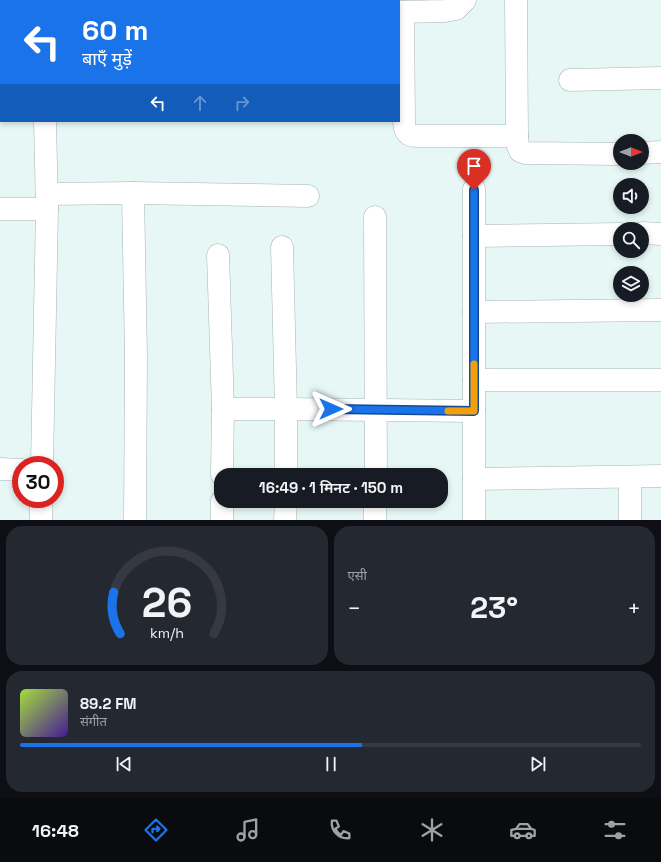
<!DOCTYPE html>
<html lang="hi">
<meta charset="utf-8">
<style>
body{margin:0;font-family:"Space Grotesk","Noto Sans Devanagari",sans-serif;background:#242831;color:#f1f3f6;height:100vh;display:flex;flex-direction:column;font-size:15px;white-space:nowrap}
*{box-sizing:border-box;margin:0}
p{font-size:13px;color:#9ea1a6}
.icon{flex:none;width:22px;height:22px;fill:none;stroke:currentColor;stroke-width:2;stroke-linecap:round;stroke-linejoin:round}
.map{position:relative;height:520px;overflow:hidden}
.side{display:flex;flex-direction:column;gap:6px;padding:6px;background:#0d0f14;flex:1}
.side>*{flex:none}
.guide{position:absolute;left:0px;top:0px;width:400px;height:122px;box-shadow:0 2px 6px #0003;background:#1a73e8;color:#fff;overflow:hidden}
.needle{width:26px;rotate:90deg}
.controls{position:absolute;left:613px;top:134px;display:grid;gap:8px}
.controls a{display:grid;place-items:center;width:36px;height:36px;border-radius:50%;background:#171b24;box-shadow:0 2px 6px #0003;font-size:20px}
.speed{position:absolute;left:12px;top:456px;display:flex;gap:8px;font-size:20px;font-weight:700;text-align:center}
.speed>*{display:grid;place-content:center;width:52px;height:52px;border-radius:50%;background:#171b24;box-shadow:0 2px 6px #0003;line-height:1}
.speed .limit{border:6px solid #d22;background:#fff;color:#111}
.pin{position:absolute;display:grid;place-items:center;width:34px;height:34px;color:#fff;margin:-41px -17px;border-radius:50% 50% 50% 0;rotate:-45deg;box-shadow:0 0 4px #0007}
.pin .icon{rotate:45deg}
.me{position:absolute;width:44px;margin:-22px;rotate:90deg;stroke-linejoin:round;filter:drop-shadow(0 0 3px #0008)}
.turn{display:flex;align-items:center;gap:14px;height:84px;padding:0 16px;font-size:18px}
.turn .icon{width:52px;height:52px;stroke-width:2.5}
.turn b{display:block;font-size:28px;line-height:34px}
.lanes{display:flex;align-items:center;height:38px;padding:0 16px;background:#0003;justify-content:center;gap:20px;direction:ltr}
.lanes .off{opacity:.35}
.big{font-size:30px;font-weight:600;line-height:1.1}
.side .widget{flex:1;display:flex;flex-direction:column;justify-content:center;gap:6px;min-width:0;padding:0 14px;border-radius:16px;background:#242831}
.side .dial{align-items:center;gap:0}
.dial svg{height:104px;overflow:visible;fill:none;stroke:#363941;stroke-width:7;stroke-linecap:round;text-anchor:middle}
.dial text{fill:#f1f3f6;stroke:none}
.song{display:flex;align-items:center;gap:12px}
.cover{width:48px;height:48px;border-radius:6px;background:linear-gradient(135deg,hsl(80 70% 55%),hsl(260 70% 35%))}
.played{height:4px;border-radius:2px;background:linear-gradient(90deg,#1a73e8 55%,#363941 55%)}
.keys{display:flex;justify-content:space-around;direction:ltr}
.heat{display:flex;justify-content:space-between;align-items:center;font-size:22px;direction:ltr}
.side .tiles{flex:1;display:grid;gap:6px;grid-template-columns:1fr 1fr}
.widget:last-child{grid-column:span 2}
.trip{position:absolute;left:214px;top:468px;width:234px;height:40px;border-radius:16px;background:#171b24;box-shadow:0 2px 6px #0003;font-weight:600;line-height:40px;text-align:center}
.tabs{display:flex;height:64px;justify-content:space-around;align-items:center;background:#090b0e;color:#9ea1a6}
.tabs .icon{width:28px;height:28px}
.tabs .active{color:#1a73e8}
.tabs b{font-size:18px;color:#f1f3f6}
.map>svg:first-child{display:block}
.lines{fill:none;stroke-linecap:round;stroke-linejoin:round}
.minor-casing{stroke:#a6b5b4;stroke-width:23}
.minor{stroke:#fff;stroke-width:22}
.route-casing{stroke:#114b97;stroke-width:10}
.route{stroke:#1a73e8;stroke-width:7}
.slow{stroke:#f59e0b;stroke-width:7}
</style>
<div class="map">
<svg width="661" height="520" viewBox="0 0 661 520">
<rect width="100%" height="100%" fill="#e6f7f6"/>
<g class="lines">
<defs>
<g id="minor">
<path d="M 384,0 L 384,1"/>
<path d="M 59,1 L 59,0"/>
<path d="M 0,11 L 1,11"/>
<path d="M 399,12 L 445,11 L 456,9 L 465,0"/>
<path d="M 403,12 L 404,122 C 405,136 410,136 422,136 L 517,136 L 516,0"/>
<path d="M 570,80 L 661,78"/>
<path d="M 517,136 L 518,146 L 520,151 L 526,153 L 620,154"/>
<path d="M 642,153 L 661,152"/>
<path d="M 133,193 L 308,196"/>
<path d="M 47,194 L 133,193 L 136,357 L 135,520"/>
<path d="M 0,209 L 47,209"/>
<path d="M 375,217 L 376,475"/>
<path d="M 642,233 L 661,234"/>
<path d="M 474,236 L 620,234"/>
<path d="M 218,255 L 223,409 L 222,475"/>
<path d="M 474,312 L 661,310"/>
<path d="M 474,380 L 661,380"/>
<path d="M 223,409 L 286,409 L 282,247"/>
<path d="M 42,465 L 47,209 L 45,121"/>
<path d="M 0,469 L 21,470"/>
<path d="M 286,475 L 286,409 L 474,411 L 474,189"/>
<path d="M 630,477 L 630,520"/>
<path d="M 474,479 L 661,476"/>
<path d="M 41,520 L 41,499"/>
<path d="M 222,520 L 222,501"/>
<path d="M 285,520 L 286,501"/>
<path d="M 375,520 L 375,501"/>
<path d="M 474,520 L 474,411"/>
</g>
</defs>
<use href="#minor" class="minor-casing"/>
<use href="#minor" class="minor"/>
</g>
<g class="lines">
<defs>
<path id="route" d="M 331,409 L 474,411 L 474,190"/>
</defs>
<use href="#route" class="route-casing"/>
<use href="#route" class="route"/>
<path class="slow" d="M 448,411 L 474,411 L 474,364"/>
</g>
</svg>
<div class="controls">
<a><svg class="needle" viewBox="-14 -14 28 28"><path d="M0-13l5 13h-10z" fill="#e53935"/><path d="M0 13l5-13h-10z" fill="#9ea1a6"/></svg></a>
<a><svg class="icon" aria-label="sound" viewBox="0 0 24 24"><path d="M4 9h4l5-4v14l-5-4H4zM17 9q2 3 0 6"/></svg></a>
<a><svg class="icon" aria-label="search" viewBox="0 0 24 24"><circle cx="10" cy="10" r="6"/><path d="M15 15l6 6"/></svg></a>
<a><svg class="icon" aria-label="layers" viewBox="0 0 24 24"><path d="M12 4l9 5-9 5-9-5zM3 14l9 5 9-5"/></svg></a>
</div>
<div class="speed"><div class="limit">30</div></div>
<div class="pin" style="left:474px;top:190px;background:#d93025"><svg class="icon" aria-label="arrive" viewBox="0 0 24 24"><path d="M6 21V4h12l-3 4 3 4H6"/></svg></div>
<svg class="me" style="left:331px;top:409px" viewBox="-20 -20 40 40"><path d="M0-17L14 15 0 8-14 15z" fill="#1a73e8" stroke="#fff" stroke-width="4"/></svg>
<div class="trip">16:49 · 1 मिनट · 150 m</div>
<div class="guide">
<div class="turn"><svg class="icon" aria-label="left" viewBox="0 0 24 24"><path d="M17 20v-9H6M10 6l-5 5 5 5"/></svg><div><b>60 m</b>बाएँ मुड़ें</div></div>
<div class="lanes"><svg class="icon" aria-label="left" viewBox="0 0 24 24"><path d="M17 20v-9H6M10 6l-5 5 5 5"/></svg><svg class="icon off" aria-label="ahead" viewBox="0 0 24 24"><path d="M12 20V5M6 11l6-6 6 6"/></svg><svg class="icon off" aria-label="right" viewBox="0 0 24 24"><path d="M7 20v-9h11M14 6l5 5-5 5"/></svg></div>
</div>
</div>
<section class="side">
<div class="tiles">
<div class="widget dial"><svg viewBox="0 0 100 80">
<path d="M14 69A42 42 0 1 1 86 69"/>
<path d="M14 69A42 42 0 0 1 9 37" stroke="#1a73e8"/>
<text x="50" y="56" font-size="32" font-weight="700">26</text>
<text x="50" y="72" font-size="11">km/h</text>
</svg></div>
<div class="widget"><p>एसी</p>
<div class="heat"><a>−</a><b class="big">23°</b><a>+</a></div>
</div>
<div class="widget">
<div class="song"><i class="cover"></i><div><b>89.2 FM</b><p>संगीत</p></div></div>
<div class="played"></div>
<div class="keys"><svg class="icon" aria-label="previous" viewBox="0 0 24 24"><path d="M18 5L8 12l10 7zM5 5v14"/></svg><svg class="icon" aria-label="pause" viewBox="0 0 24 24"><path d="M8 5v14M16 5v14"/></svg><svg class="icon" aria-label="next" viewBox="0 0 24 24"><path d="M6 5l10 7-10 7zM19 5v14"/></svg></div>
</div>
</div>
</section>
<nav class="tabs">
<b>16:48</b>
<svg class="icon active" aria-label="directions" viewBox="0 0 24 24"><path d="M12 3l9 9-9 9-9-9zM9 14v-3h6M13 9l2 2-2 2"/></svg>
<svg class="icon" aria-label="music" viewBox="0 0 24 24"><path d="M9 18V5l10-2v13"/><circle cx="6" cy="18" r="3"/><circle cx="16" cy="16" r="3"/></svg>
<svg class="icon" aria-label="phone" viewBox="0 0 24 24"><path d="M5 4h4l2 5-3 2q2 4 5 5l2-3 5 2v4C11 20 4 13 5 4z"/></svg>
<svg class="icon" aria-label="climate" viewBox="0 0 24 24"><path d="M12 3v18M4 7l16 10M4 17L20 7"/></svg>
<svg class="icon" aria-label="car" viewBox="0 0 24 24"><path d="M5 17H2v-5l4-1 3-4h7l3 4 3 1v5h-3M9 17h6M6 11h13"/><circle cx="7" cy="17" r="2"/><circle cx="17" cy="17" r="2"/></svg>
<svg class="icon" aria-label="filters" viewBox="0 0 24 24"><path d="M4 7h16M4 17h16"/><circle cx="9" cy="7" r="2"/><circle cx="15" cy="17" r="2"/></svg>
</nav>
